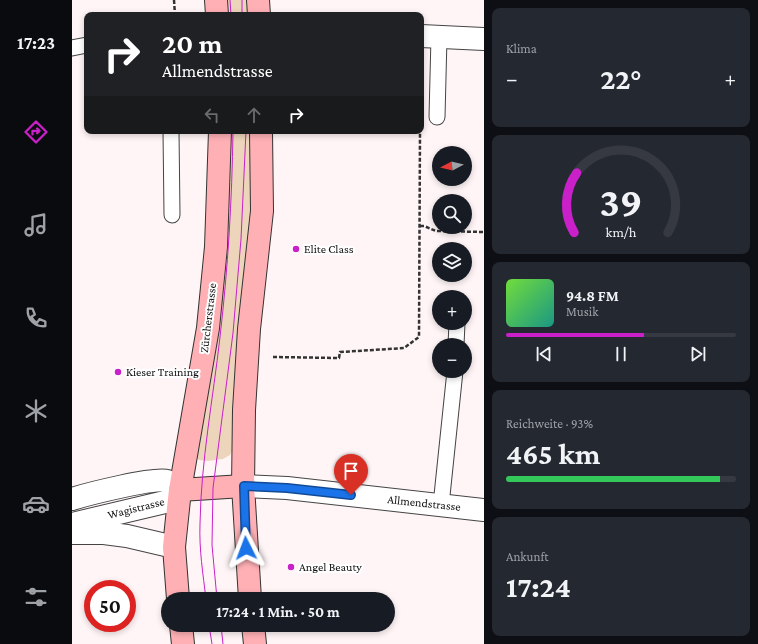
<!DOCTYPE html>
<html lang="de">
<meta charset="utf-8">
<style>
body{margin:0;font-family:"Crimson Pro",serif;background:#242831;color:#f1f3f6;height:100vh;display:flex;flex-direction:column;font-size:15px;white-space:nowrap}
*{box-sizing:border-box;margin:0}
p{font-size:13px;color:#9ea1a6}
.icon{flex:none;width:22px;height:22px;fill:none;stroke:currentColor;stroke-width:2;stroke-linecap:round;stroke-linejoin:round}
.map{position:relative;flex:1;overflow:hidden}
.sheet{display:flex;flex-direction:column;gap:8px;padding:8px;background:#0d0f14;width:274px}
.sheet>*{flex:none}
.top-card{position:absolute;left:12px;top:12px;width:340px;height:122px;border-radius:8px;box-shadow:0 2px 6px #0003;background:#202124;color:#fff;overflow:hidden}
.needle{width:26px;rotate:263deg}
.fabs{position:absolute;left:360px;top:146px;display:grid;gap:8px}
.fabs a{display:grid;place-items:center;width:40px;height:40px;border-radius:50%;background:#171b24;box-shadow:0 2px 6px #0003;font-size:20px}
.speed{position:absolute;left:12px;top:580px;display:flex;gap:8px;font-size:20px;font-weight:700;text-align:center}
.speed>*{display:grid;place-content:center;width:52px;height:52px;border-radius:50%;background:#171b24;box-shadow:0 2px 6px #0003;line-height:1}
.speed .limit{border:6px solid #d22;background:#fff;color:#111}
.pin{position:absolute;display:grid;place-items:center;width:34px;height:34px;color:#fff;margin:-41px -17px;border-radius:50% 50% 50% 0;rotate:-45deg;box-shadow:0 0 4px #0007}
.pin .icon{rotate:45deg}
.me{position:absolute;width:44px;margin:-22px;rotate:357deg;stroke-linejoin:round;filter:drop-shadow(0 0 3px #0008)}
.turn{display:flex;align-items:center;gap:14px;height:84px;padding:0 12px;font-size:18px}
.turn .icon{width:52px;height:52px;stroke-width:2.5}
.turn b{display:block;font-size:28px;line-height:34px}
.lanes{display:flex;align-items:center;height:38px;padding:0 12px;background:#0003;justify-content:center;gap:20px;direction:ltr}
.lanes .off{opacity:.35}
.big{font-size:30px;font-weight:700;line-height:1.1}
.sheet .tile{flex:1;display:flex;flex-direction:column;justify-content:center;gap:6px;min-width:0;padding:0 14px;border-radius:8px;background:#242831}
.sheet .dial{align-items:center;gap:0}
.dial svg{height:104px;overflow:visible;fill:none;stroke:#363941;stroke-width:7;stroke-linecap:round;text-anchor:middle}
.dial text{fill:#f1f3f6;stroke:none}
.song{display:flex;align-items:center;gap:12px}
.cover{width:48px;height:48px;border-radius:6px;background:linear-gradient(135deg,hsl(100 70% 55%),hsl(170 70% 35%))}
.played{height:4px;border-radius:2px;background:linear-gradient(90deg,#c920c9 60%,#363941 60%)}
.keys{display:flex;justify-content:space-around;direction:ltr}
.heat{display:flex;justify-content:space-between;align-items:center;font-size:22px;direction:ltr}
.charge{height:6px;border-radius:3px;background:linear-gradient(90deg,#34c759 93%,#363941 0)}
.trip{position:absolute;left:89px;top:592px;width:234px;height:40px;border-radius:20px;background:#171b24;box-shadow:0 2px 6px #0003;font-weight:700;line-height:40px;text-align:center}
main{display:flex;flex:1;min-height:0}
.menu{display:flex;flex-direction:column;width:72px;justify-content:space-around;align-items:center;background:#090b0e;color:#9ea1a6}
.menu .icon{width:28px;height:28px}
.menu .current{color:#c920c9}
.menu b{font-size:18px;color:#f1f3f6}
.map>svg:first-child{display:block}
.green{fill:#edd5bb}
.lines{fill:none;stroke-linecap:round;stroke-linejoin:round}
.service-casing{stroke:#444;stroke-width:17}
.minor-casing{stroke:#444;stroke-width:24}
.secondary-casing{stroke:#333;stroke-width:24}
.path{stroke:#333;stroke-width:2.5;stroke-dasharray:4 2;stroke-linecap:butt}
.service{stroke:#fff;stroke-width:15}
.minor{stroke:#fff;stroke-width:22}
.secondary{stroke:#ffb0b5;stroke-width:22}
.tram{stroke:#c920c9;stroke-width:1}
.route-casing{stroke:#114b97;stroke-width:10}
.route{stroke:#1a73e8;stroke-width:7}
.poi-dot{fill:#c920c9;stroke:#fff;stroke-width:1.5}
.labels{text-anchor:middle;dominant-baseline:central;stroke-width:4;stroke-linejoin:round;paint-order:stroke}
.poi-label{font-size:12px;fill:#111;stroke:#fff;text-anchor:start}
.street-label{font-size:12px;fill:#111;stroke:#fff}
</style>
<main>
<nav class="menu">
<b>17:23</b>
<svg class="icon current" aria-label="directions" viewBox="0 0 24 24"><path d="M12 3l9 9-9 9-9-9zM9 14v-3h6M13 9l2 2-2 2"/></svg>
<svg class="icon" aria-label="music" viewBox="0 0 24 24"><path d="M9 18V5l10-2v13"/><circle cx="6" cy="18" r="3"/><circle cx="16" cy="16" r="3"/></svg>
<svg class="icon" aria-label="phone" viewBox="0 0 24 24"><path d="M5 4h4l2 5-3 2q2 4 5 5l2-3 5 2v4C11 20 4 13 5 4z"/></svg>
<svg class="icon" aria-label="climate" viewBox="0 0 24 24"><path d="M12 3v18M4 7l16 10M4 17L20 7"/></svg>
<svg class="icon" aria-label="car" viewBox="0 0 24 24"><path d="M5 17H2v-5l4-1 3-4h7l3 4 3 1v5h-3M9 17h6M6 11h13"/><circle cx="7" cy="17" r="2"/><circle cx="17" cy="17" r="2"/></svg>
<svg class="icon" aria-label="filters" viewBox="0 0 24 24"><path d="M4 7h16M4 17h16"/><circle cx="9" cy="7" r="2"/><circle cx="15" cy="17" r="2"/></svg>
</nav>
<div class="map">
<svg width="412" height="644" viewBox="0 0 412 644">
<rect width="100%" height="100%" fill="#fff5f6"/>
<g class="green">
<path d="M 151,0 L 178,0 L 179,15 L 152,15 Z"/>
<path d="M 155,131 L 182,131 L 182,150 L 176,272 L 162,447 L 158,455 L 151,459 L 136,461 L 127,460 L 121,454 Z"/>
</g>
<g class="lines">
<defs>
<g id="service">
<path d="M 0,48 L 15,45"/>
<path d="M 365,117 L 367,37"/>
<path d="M 99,131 L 100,215"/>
<path d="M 384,345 L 385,323"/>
<path d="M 369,505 L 383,371"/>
</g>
<g id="minor">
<path d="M 349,36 L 412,39"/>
<path d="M 171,486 L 215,488 L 412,510"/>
<path d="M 0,499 C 16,494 83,477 95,481 C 99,483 104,487 108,490 L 100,498 L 93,502 L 0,524"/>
<path d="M 0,533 L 32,533 L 55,536 L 102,547"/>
</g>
<g id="secondary">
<path d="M 144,0 L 145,15"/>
<path d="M 186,0 L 187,15"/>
<path d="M 108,490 L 171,486"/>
<path d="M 106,599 L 102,547 L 108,490 L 136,328 L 144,247 L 148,131"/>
<path d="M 178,599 L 171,486 L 172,410 L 177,329 L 190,211 L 189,131"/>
<path d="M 109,625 L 111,644"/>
<path d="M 181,625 L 183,644"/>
</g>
</defs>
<use href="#service" class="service-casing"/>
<use href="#minor" class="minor-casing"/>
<use href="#secondary" class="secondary-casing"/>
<g class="path">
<path d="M 102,0 L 103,15"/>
<path d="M 348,226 L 352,226 L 364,231 L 412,232"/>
<path d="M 201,357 L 267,358 L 268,352 L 332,348 L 347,337 L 348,131"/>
</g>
<use href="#service" class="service"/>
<use href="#minor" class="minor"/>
<use href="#secondary" class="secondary"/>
<g class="tram">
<path d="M 158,0 L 159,15"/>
<path d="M 170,0 L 170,15"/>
<path d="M 134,599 C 131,574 127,549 128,524 C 129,461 141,399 148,337 C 156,268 160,200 161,131"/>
<path d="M 145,599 L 140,545 L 141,488 L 161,333 L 169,239 L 174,131"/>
<path d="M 137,625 L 140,644"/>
<path d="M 149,625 L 151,644"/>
</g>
</g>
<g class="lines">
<defs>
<path id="route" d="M 174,548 L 172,486 L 215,488 L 279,495"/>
</defs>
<use href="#route" class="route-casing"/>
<use href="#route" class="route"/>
</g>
<g class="poi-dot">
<circle cx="224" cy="249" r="4"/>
<circle cx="46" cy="372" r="4"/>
<circle cx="219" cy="567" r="4"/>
</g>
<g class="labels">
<g class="poi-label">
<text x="232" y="249">Elite Class</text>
<text x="54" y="372">Kieser Training</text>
<text x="227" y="567">Angel Beauty</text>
</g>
<g class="street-label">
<text transform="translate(136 318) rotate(-83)">Zürcherstrasse</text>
<text transform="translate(352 503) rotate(6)">Allmendstrasse</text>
<text transform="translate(64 508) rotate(-14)">Wagistrasse</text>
</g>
</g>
</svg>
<div class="fabs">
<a><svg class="needle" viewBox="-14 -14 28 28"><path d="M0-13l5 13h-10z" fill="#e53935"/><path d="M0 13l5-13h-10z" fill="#9ea1a6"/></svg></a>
<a><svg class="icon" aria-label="search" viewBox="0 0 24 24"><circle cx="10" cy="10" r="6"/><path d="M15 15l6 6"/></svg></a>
<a><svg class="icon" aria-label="layers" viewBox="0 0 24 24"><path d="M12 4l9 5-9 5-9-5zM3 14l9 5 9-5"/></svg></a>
<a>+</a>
<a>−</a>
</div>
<div class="speed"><div class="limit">50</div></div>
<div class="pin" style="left:279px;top:495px;background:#d93025"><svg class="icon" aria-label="arrive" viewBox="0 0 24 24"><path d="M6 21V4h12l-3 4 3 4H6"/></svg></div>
<svg class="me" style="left:174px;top:548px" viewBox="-20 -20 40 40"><path d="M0-17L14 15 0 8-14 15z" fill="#1a73e8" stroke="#fff" stroke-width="4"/></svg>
<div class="trip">17:24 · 1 Min. · 50 m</div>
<div class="top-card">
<div class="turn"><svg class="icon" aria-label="right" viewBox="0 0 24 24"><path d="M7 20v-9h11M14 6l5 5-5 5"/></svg><div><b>20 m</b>Allmendstrasse</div></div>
<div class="lanes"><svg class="icon off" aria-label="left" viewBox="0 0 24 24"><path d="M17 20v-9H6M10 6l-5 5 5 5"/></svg><svg class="icon off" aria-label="ahead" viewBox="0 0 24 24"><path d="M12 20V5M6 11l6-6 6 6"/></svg><svg class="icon" aria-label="right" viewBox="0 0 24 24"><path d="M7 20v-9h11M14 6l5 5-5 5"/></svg></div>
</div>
</div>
<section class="sheet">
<div class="tile"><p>Klima</p>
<div class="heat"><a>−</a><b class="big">22°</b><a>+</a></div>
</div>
<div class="tile dial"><svg viewBox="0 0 100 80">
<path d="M14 69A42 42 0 1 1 86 69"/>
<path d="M14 69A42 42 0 0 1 16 23" stroke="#c920c9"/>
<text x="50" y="56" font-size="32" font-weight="700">39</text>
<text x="50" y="72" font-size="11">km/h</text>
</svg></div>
<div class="tile">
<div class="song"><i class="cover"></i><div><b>94.8 FM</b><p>Musik</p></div></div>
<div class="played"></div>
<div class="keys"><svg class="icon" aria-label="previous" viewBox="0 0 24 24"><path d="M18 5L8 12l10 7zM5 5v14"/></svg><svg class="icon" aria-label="pause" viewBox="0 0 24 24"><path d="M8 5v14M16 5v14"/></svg><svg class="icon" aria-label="next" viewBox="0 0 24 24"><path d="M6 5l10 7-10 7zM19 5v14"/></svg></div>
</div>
<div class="tile"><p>Reichweite · 93%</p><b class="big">465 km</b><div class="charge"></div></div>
<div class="tile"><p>Ankunft</p><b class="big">17:24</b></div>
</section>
</main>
